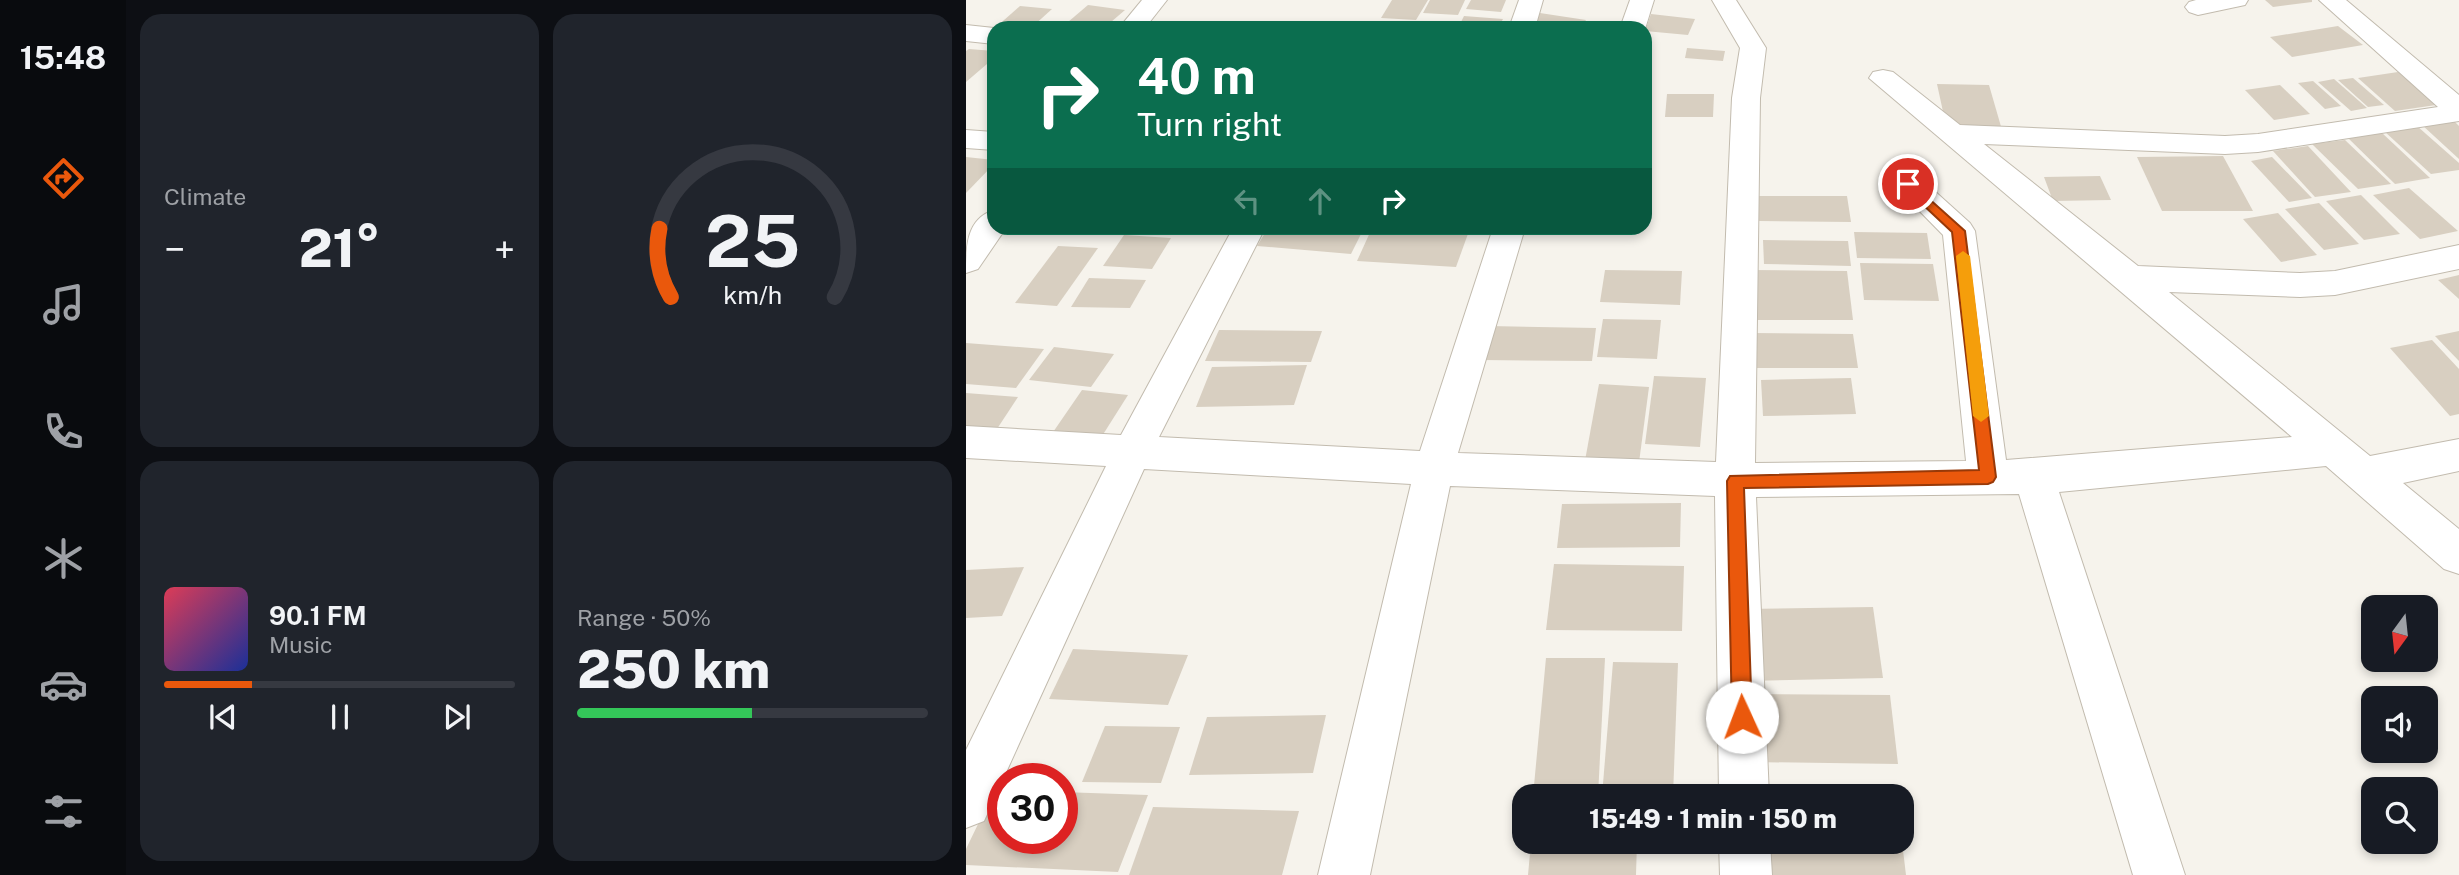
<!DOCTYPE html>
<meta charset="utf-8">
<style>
body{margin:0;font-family:"Public Sans",sans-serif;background:#20242c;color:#f1f3f6;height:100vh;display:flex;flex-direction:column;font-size:26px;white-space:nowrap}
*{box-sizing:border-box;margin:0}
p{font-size:23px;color:#9ea1a6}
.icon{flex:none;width:38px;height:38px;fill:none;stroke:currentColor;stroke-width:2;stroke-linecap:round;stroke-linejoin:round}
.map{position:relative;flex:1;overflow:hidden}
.drawer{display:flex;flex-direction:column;gap:14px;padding:14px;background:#0d0f14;width:840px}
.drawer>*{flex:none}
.guide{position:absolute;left:21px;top:21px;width:665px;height:214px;border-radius:21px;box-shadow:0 4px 10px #0003;background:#0b6e4f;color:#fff;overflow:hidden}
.needle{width:46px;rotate:195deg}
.buttons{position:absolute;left:1395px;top:595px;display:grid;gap:14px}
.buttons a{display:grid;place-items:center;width:77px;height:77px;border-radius:14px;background:#171b24;box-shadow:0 4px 10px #0003;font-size:35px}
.speed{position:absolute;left:21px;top:763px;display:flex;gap:14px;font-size:35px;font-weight:700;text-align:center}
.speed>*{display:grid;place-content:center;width:91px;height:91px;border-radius:50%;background:#171b24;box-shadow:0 4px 10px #0003;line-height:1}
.speed .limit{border:10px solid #d22;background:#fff;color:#111}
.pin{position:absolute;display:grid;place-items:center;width:60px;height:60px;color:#fff;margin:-30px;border:4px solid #fff;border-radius:50%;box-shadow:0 2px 7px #0007}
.me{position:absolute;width:77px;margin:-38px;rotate:358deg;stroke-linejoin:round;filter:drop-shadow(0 0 5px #0008)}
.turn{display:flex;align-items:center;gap:24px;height:147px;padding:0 35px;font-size:32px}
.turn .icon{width:91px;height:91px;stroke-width:2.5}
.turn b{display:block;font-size:49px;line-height:60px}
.lanes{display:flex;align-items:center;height:66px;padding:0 35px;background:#0003;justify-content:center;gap:35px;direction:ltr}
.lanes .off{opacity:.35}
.big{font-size:52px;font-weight:800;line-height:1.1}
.drawer .tile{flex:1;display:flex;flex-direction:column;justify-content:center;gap:10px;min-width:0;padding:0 24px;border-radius:21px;background:#20242c}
.drawer .dial{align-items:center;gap:0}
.dial svg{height:182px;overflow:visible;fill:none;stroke:#363941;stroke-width:7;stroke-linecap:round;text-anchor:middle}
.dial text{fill:#f1f3f6;stroke:none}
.song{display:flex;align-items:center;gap:21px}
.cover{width:84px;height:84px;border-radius:10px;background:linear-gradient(135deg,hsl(350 70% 55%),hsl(230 70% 35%))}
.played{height:7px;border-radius:4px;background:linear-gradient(90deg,#ea580c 25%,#363941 25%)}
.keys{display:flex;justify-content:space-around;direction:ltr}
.heat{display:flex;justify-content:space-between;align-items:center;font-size:38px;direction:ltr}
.charge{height:10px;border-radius:5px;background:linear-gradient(90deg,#34c759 50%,#363941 0)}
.drawer .tiles{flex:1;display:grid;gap:14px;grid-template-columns:repeat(2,1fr)}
.trip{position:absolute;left:546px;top:784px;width:402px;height:70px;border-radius:21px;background:#171b24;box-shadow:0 4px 10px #0003;font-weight:800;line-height:70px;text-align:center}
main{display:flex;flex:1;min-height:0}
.tabs{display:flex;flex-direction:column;width:126px;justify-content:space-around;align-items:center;background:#090b0e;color:#9ea1a6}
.tabs .icon{width:49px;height:49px}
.tabs .on{color:#ea580c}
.tabs b{font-size:32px;color:#f1f3f6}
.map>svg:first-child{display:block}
.building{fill:#d8cfc1}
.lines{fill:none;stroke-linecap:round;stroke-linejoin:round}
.minor-casing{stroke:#c2bbae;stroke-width:2}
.minor{fill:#fff;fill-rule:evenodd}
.route{fill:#ea580c;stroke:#983908;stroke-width:2}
.slow{fill:#f59e0b}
</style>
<main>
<nav class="tabs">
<b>15:48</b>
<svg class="icon on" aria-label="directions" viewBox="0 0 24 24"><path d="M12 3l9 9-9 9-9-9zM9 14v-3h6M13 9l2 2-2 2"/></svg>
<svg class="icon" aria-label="music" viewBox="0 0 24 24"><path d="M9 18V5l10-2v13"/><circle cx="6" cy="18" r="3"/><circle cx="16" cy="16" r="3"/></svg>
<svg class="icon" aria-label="phone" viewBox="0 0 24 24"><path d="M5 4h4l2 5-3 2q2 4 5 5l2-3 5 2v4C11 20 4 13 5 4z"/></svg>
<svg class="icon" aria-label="climate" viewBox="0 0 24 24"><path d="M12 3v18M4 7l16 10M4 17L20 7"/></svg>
<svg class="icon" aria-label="car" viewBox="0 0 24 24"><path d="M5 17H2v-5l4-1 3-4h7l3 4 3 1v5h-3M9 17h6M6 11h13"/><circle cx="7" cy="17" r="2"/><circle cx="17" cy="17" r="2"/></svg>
<svg class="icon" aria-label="filters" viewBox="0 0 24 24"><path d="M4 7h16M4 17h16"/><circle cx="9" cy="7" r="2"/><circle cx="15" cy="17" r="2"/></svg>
</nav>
<section class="drawer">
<div class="tiles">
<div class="tile"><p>Climate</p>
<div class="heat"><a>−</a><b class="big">21°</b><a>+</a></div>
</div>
<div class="tile dial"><svg viewBox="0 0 100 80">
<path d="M14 69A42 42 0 1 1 86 69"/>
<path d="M14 69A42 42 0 0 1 9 39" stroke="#ea580c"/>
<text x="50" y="56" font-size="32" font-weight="700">25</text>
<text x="50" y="72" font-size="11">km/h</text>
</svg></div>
<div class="tile">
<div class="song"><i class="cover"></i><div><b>90.1 FM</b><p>Music</p></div></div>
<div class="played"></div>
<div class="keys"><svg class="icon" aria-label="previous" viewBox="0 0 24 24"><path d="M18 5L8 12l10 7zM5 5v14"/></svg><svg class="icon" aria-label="pause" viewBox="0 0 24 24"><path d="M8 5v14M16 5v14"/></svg><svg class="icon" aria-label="next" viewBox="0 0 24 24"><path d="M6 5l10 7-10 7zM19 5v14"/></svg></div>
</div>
<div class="tile"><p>Range · 50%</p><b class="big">250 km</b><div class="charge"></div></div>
</div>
</section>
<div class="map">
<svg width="1493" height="875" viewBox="0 0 1493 875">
<rect width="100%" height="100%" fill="#f6f3ec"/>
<g class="building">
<path d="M 426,0 L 462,0 L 450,20 L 415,18 Z"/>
<path d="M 464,0 L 499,0 L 492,15 L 457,13 Z"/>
<path d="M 505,0 L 540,0 L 535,12 L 500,9 Z"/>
<path d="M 1299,0 L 1346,0 L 1346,2 L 1307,7 Z"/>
<path d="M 122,5 L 159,10 L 138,28 L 95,28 Z"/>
<path d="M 54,6 L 86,9 L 65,28 L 29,28 Z"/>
<path d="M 574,13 L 620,20 L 615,28 L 564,28 Z"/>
<path d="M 685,14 L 729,19 L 722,35 L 679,31 Z"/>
<path d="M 498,16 L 537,19 L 532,28 L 492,28 Z"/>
<path d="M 1372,26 L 1397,45 L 1326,57 L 1304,37 Z"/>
<path d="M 721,48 L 759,51 L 757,61 L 719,58 Z"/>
<path d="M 3,49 L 28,51 L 28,58 L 0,82 L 0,51 Z"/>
<path d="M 1432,72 L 1470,105 L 1429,111 L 1392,78 Z"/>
<path d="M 1387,78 L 1418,105 L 1402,107 L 1372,80 Z"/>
<path d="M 1368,79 L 1401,108 L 1385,111 L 1352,82 Z"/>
<path d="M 1347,81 L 1375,106 L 1359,109 L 1332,83 Z"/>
<path d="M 971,84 L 1023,85 L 1036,130 L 981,130 Z"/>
<path d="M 1314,85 L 1344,114 L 1308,120 L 1279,90 Z"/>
<path d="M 701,94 L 748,94 L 747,117 L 699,117 Z"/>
<path d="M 1487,120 L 1493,126 L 1493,159 L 1455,124 Z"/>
<path d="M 1451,126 L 1493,163 L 1493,170 L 1465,174 L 1418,131 Z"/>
<path d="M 1415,132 L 1464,178 L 1429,184 L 1381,137 Z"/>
<path d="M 1379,140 L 1425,184 L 1392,189 L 1346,144 Z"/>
<path d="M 1342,146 L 1385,192 L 1349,197 L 1307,151 Z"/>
<path d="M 1257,156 L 1287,211 L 1196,211 L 1171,157 Z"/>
<path d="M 0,157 L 28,160 L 28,164 L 0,193 Z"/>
<path d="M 1306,157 L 1346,198 L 1323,202 L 1285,161 Z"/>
<path d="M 1134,176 L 1145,200 L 1087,201 L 1078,177 Z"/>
<path d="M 1443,188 L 1492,231 L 1454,239 L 1407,195 Z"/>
<path d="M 1395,195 L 1434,234 L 1398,240 L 1360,201 Z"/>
<path d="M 793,196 L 881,196 L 885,222 L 793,221 Z"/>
<path d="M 1353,203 L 1393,244 L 1358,250 L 1319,209 Z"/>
<path d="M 1312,213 L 1351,255 L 1315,262 L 1277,219 Z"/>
<path d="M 302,228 L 398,228 L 385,254 L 291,246 Z"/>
<path d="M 406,228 L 428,228 L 503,231 L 490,267 L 391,261 Z"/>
<path d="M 888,232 L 961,233 L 965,259 L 891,258 Z"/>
<path d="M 158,235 L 205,238 L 186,269 L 137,266 Z"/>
<path d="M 797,240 L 882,241 L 885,266 L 798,264 Z"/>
<path d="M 92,246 L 132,248 L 91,306 L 49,303 Z"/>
<path d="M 894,263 L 967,264 L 973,301 L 898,300 Z"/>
<path d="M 639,270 L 716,271 L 714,305 L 634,302 Z"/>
<path d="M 785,270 L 881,271 L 887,320 L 787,320 Z"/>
<path d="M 1493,275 L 1493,299 L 1472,280 Z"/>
<path d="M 123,278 L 180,280 L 164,308 L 105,307 Z"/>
<path d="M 637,319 L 695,320 L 691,359 L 631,357 Z"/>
<path d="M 523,326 L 630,328 L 626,361 L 516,360 Z"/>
<path d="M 253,330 L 356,331 L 345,362 L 239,361 Z"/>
<path d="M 1493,331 L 1493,361 L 1469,336 Z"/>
<path d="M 786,333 L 887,334 L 892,368 L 787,368 Z"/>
<path d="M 1466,340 L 1493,369 L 1493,414 L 1484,416 L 1424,348 Z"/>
<path d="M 0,343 L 78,349 L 50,388 L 0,384 Z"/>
<path d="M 88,347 L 148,354 L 125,387 L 63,380 Z"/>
<path d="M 341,365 L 328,405 L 230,407 L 246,367 Z"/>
<path d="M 688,376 L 740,378 L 734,447 L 679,444 Z"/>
<path d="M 885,378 L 890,414 L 797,416 L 795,380 Z"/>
<path d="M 633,384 L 683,387 L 672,470 L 618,466 Z"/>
<path d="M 116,390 L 162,395 L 131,444 L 83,438 Z"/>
<path d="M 0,393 L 52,397 L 27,435 L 0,433 Z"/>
<path d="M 715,503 L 714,547 L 591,548 L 596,504 Z"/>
<path d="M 588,564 L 718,566 L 716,631 L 580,630 Z"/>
<path d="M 58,567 L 36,616 L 0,618 L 0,570 Z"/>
<path d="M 907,607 L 917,678 L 781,681 L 777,609 Z"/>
<path d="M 107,649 L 222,655 L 202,705 L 83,699 Z"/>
<path d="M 580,658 L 639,658 L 632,796 L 567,796 Z"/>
<path d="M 647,662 L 712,663 L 707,796 L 636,796 Z"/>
<path d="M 784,694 L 924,695 L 932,764 L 786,762 Z"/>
<path d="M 360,715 L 347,773 L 223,775 L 241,717 Z"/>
<path d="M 139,726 L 214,727 L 195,783 L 116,782 Z"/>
<path d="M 29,789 L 37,789 L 37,838 L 96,838 L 96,792 L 182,795 L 152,872 L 0,865 L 0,849 Z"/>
<path d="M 187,807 L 333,811 L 316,875 L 163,875 Z"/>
<path d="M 565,842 L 671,842 L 670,875 L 562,875 Z"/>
<path d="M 790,842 L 936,842 L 940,875 L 791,875 Z"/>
</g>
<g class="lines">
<defs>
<g id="minor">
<path d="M 176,0 L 201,0 L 179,28 L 153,28 Z"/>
<path d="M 553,0 L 577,0 L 569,28 L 543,28 Z"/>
<path d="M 664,0 L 688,0 L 679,29 L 654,28 Z"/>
<path d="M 746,0 L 770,0 L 800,48 L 794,98 L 789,463 L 1000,461 L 977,235 L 927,184 L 931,177 L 942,174 L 953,177 L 1004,223 L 1009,231 L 1040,460 L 1326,437 L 903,78 L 907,72 L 917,70 L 927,72 L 994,125 L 1259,136 L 1292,134 L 1472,107 L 1353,0 L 1380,0 L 1493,95 L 1493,121 L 1292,152 L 1259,154 L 1018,144 L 1172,266 L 1334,273 L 1369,271 L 1493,245 L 1493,269 L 1369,295 L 1334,297 L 1203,292 L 1404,456 L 1493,439 L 1493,471 L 1437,483 L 1493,529 L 1493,574 L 1478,569 L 1360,466 L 1093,492 L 1219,875 L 1167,875 L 1053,494 L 790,497 L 803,796 L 753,796 L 749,496 L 484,486 L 404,875 L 352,875 L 445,484 L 178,469 L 18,821 L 0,828 L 0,750 L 140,466 L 0,458 L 0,426 L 155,435 L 267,228 L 299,228 L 193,437 L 454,451 L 527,228 L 559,228 L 492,453 L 750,462 L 766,98 L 774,48 Z"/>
<path d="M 1230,0 L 1282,0 L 1279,5 L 1232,15 L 1223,12 L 1219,7 L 1223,2 Z"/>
<path d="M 0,25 L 28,28 L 28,44 L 0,41 Z"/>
<path d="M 0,130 L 28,132 L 28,150 L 0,148 Z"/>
<path d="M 28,210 L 28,228 L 40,228 L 12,269 L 0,273 C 0,247 0,219 28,210 Z"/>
<path d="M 753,842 L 804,842 L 806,875 L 754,875 Z"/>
</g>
</defs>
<use href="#minor" class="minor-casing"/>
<use href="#minor" class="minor"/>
</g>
<path class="route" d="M 942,180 L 999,231 L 1030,477 L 1027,482 L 1022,484 L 778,488 L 786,717 L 783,724 L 776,727 L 769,724 L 766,717 L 761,481 L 764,476 L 1013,470 L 986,232 L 938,187 L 938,181 Z"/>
<path class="slow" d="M 997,251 L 1004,256 L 1023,416 L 1015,422 L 1007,416 L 990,256 Z"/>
</svg>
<div class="buttons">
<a><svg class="needle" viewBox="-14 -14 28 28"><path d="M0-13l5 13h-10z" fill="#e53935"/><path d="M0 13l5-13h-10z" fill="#9ea1a6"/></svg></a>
<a><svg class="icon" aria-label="sound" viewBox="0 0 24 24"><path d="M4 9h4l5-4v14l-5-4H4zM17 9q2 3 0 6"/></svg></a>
<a><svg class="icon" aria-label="search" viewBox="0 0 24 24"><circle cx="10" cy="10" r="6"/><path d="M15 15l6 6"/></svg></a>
</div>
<div class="speed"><div class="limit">30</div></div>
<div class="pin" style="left:942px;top:184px;background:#d93025"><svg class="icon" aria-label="arrive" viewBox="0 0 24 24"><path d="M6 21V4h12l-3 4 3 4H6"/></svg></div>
<svg class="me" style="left:776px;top:717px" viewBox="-20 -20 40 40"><circle r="19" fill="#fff"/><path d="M0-13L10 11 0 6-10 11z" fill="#ea580c"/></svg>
<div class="trip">15:49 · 1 min · 150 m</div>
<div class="guide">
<div class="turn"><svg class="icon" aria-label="right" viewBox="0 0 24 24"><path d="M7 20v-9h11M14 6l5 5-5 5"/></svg><div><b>40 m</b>Turn right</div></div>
<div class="lanes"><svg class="icon off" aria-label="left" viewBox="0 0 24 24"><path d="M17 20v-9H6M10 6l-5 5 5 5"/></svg><svg class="icon off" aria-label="ahead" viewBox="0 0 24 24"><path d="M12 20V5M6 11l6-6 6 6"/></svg><svg class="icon" aria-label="right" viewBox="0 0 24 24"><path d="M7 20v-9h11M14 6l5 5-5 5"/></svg></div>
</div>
</div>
</main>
